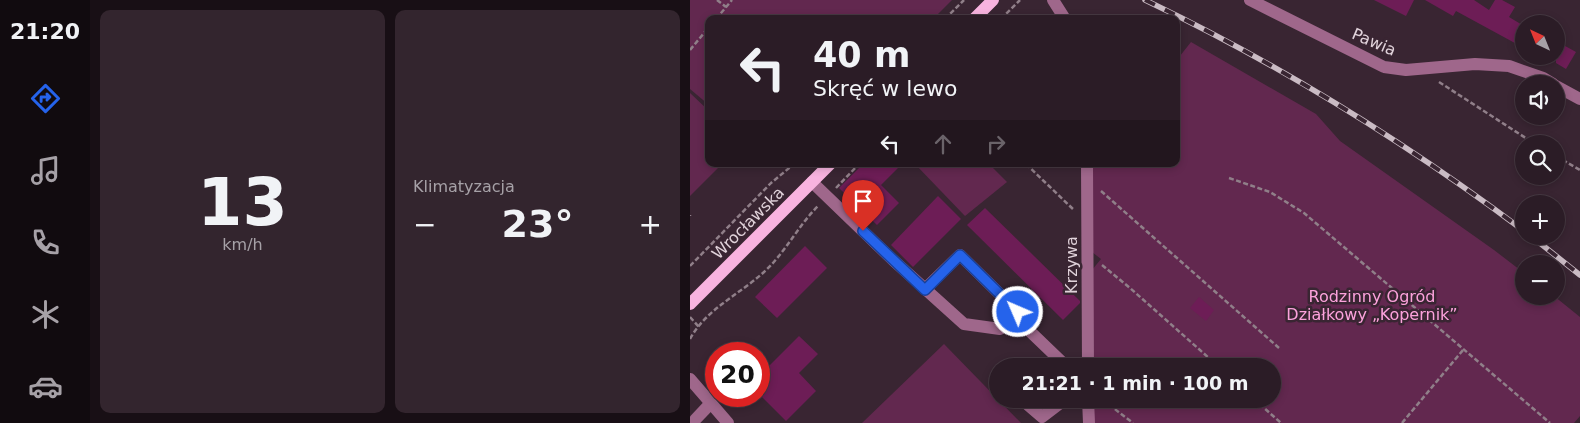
<!DOCTYPE html>
<html lang="pl">
<meta charset="utf-8">
<style>
body{margin:0;font-family:"DejaVu Sans",sans-serif;background:#33252e;color:#f1f3f6;height:100vh;display:flex;flex-direction:column;font-size:19px;white-space:nowrap}
*{box-sizing:border-box;margin:0}
p{font-size:16px;color:#a6a1a7}
.icon{flex:none;width:28px;height:28px;fill:none;stroke:currentColor;stroke-width:2;stroke-linecap:round;stroke-linejoin:round}
.map{position:relative;flex:1;overflow:hidden}
.side{display:flex;flex-direction:column;gap:10px;padding:10px;background:#180f15;width:600px}
.side>*{flex:none}
.top-card{position:absolute;left:15px;top:15px;width:475px;height:152px;border-radius:10px;box-shadow:0 2px 8px #0003,0 0 0 1px #473a43;background:#2b1c26;color:#f1f3f6;overflow:hidden}
.needle{width:32px;rotate:317deg}
.fabs{position:absolute;left:825px;top:15px;display:grid;gap:10px}
.fabs a{display:grid;place-items:center;width:50px;height:50px;border-radius:50%;background:#2b1c26;box-shadow:0 2px 8px #0003,0 0 0 1px #473a43;font-size:25px}
.speed{position:absolute;left:15px;top:342px;display:flex;gap:10px;font-size:25px;font-weight:700;text-align:center}
.speed>*{display:grid;place-content:center;width:65px;height:65px;border-radius:50%;background:#2b1c26;box-shadow:0 2px 8px #0003,0 0 0 1px #473a43;line-height:1}
.speed .limit{border:8px solid #d22;background:#fff;color:#111}
.pin{position:absolute;display:grid;place-items:center;width:42px;height:42px;color:#fff;margin:-51px -21px;border-radius:50% 50% 50% 0;rotate:-45deg;box-shadow:0 0 5px #0007}
.pin .icon{rotate:45deg}
.me{position:absolute;width:55px;margin:-28px;rotate:315deg;stroke-linejoin:round;filter:drop-shadow(0 0 4px #0008)}
.turn{display:flex;align-items:center;gap:18px;height:105px;padding:0 25px;font-size:22px}
.turn .icon{width:65px;height:65px;stroke-width:2.5}
.turn b{display:block;font-size:35px;line-height:42px}
.lanes{display:flex;align-items:center;height:48px;padding:0 25px;background:#0003;justify-content:center;gap:25px;direction:ltr}
.lanes .off{opacity:.35}
.big{font-size:38px;font-weight:700;line-height:1.1}
.side .card{flex:1;display:flex;flex-direction:column;justify-content:center;gap:8px;min-width:0;padding:0 18px;border-radius:10px;background:#33252e}
.side .dial{align-items:center;gap:0}
.dial b{font-size:65px;line-height:1}
.heat{display:flex;justify-content:space-between;align-items:center;font-size:28px;direction:ltr}
.side .tiles{flex:1;display:grid;gap:10px;grid-template-columns:repeat(2,1fr)}
.trip{position:absolute;left:299px;top:358px;width:292px;height:50px;border-radius:25px;background:#2b1c26;box-shadow:0 2px 8px #0003,0 0 0 1px #473a43;font-weight:700;line-height:50px;text-align:center}
main{display:flex;flex:1;min-height:0}
.tab-bar{display:flex;flex-direction:column;width:90px;justify-content:space-around;align-items:center;background:#110b0f;color:#a6a1a7}
.tab-bar .icon{width:35px;height:35px}
.tab-bar .current{color:#2563eb}
.tab-bar b{font-size:22px;color:#f1f3f6}
.map>svg:first-child{display:block}
.green{fill:#62284f}
.building{fill:#6d1d56}
.lines{fill:none;stroke-linecap:round;stroke-linejoin:round}
.path{stroke:#907f89;stroke-width:2.5;stroke-dasharray:5 2.5;stroke-linecap:butt}
.minor{stroke:#9f678b;stroke-width:12}
.major{stroke:#f8b3df;stroke-width:12}
.rail-casing{stroke:#cabbc4;stroke-width:5.5}
.rail{stroke:#392532;stroke-width:4;stroke-dasharray:11;stroke-linecap:butt}
.route-casing{stroke:#184099;stroke-width:12}
.route{stroke:#2563eb;stroke-width:9}
.labels{text-anchor:middle;dominant-baseline:central;stroke-width:5;stroke-linejoin:round;paint-order:stroke}
.street-label{font-size:16px;fill:#e0d2da;stroke:#392532}
.park-label{font-size:16px;fill:#fca2dc;stroke:#392532}
</style>
<main>
<nav class="tab-bar">
<b>21:20</b>
<svg class="icon current" aria-label="directions" viewBox="0 0 24 24"><path d="M12 3l9 9-9 9-9-9zM9 14v-3h6M13 9l2 2-2 2"/></svg>
<svg class="icon" aria-label="music" viewBox="0 0 24 24"><path d="M9 18V5l10-2v13"/><circle cx="6" cy="18" r="3"/><circle cx="16" cy="16" r="3"/></svg>
<svg class="icon" aria-label="phone" viewBox="0 0 24 24"><path d="M5 4h4l2 5-3 2q2 4 5 5l2-3 5 2v4C11 20 4 13 5 4z"/></svg>
<svg class="icon" aria-label="climate" viewBox="0 0 24 24"><path d="M12 3v18M4 7l16 10M4 17L20 7"/></svg>
<svg class="icon" aria-label="car" viewBox="0 0 24 24"><path d="M5 17H2v-5l4-1 3-4h7l3 4 3 1v5h-3M9 17h6M6 11h13"/><circle cx="7" cy="17" r="2"/><circle cx="17" cy="17" r="2"/></svg>
</nav>
<section class="side">
<div class="tiles">
<div class="card dial"><b>13</b><p>km/h</p></div>
<div class="card"><p>Klimatyzacja</p>
<div class="heat"><a>−</a><b class="big">23°</b><a>+</a></div>
</div>
</div>
</section>
<div class="map">
<svg width="890" height="423" viewBox="0 0 890 423">
<rect width="100%" height="100%" fill="#392532"/>
<g class="green">
<path d="M 0,0 L 262,0 L 243,19 L 19,19 L 19,105 L 0,89 Z"/>
<path d="M 501,42 L 626,114 L 650,141 L 804,250 L 834,273 L 834,296 L 864,296 L 890,317 L 890,416 L 884,423 L 404,423 L 404,399 L 582,399 L 582,366 L 404,366 L 402,270 L 411,259 L 402,252 L 401,170 L 406,164 L 486,164 L 486,61 Z"/>
<path d="M 0,93 L 19,111 L 19,164 L 32,164 L 0,196 Z"/>
<path d="M 225,164 L 299,164 L 317,182 L 275,216 Z"/>
<path d="M 254,344 L 331,423 L 172,423 Z"/>
</g>
<g class="building">
<path d="M 684,0 L 724,0 L 716,16 Z"/>
<path d="M 735,0 L 784,0 L 799,10 L 805,0 L 812,0 L 825,7 L 819,17 L 834,26 L 834,48 L 766,11 L 763,16 Z"/>
<path d="M 866,41 L 886,52 L 876,69 L 866,63 Z"/>
<path d="M 173,164 L 212,164 L 191,185 L 209,203 L 187,225 L 149,188 Z"/>
<path d="M 248,196 L 271,219 L 223,267 L 201,245 Z"/>
<path d="M 295,208 L 390,301 L 390,303 L 373,320 L 277,225 Z"/>
<path d="M 115,246 L 137,268 L 87,318 L 65,297 Z"/>
<path d="M 509,297 L 524,310 L 516,321 L 500,308 Z"/>
<path d="M 109,336 L 128,354 L 109,373 L 126,391 L 96,421 L 69,394 L 69,376 Z"/>
</g>
<g class="lines">
<g class="path">
<path d="M 27,0 L 36,7"/>
<path d="M 26,19 L 42,0"/>
<path d="M 255,19 L 274,0"/>
<path d="M 311,19 L 330,0"/>
<path d="M 0,50 L 19,27"/>
<path d="M 749,82 L 845,144"/>
<path d="M 866,156 L 890,170"/>
<path d="M 336,164 L 384,210"/>
<path d="M 539,178 L 580,192 L 614,213 L 860,423"/>
<path d="M 146,188 L 169,164"/>
<path d="M 411,191 L 589,348"/>
<path d="M 0,215 L 0,216"/>
<path d="M 412,265 L 440,288 L 528,366"/>
<path d="M 0,266 L 81,183 L 104,164"/>
<path d="M 0,317 L 9,327"/>
<path d="M 0,339 C 16,309 50,294 74,272 C 95,253 108,226 128,206"/>
<path d="M 564,399 L 591,423"/>
<path d="M 413,400 L 443,423"/>
<path d="M 712,423 L 773,350"/>
</g>
<g class="minor">
<path d="M 363,0 L 375,19"/>
<path d="M 560,0 L 694,67 L 716,70 L 785,64 L 819,66 L 853,78 L 863,84"/>
<path d="M 866,86 L 890,99"/>
<path d="M 397,164 L 398,366"/>
<path d="M 122,182 L 203,260 L 274,324 L 310,329 L 328,312 L 270,255 L 235,289"/>
<path d="M 324,316 L 376,366"/>
<path d="M 0,379 L 38,423"/>
<path d="M 398,399 L 399,423"/>
<path d="M 338,405 L 352,417 L 373,401 L 373,399"/>
<path d="M 2,423 L 20,404"/>
</g>
<g class="major">
<path d="M 284,19 L 303,0"/>
<path d="M 0,304 L 140,164"/>
</g>
<defs>
<g id="rail">
<path d="M 455,0 C 589,64 715,142 834,231"/>
<path d="M 841,236 L 890,275"/>
</g>
</defs>
<use href="#rail" class="rail-casing"/>
<use href="#rail" class="rail"/>
</g>
<g class="lines">
<defs>
<path id="route" d="M 173,231 L 235,290 L 270,255 L 328,312"/>
</defs>
<use href="#route" class="route-casing"/>
<use href="#route" class="route"/>
</g>
<g class="labels">
<g class="street-label">
<text transform="translate(684 42) rotate(23)">Pawia</text>
<text transform="translate(58 223) rotate(-45)">Wrocławska</text>
<text transform="translate(381 265) rotate(-90)">Krzywa</text>
</g>
<g class="park-label">
<text x="682" y="296">Rodzinny Ogród<tspan x="682" dy="18">Działkowy „Kopernik”</tspan></text>
</g>
</g>
</svg>
<div class="fabs">
<a><svg class="needle" viewBox="-14 -14 28 28"><path d="M0-13l5 13h-10z" fill="#e53935"/><path d="M0 13l5-13h-10z" fill="#a6a1a7"/></svg></a>
<a><svg class="icon" aria-label="sound" viewBox="0 0 24 24"><path d="M4 9h4l5-4v14l-5-4H4zM17 9q2 3 0 6"/></svg></a>
<a><svg class="icon" aria-label="search" viewBox="0 0 24 24"><circle cx="10" cy="10" r="6"/><path d="M15 15l6 6"/></svg></a>
<a>+</a>
<a>−</a>
</div>
<div class="speed"><div class="limit">20</div></div>
<div class="pin" style="left:173px;top:231px;background:#d93025"><svg class="icon" aria-label="arrive" viewBox="0 0 24 24"><path d="M6 21V4h12l-3 4 3 4H6"/></svg></div>
<svg class="me" style="left:328px;top:312px" viewBox="-20 -20 40 40"><circle r="17" fill="#2563eb" stroke="#fff" stroke-width="3"/><path d="M0-11L8 9 0 5-8 9z" fill="#fff"/></svg>
<div class="trip">21:21 · 1 min · 100 m</div>
<div class="top-card">
<div class="turn"><svg class="icon" aria-label="left" viewBox="0 0 24 24"><path d="M17 20v-9H6M10 6l-5 5 5 5"/></svg><div><b>40 m</b>Skręć w lewo</div></div>
<div class="lanes"><svg class="icon" aria-label="left" viewBox="0 0 24 24"><path d="M17 20v-9H6M10 6l-5 5 5 5"/></svg><svg class="icon off" aria-label="ahead" viewBox="0 0 24 24"><path d="M12 20V5M6 11l6-6 6 6"/></svg><svg class="icon off" aria-label="right" viewBox="0 0 24 24"><path d="M7 20v-9h11M14 6l5 5-5 5"/></svg></div>
</div>
</div>
</main>
